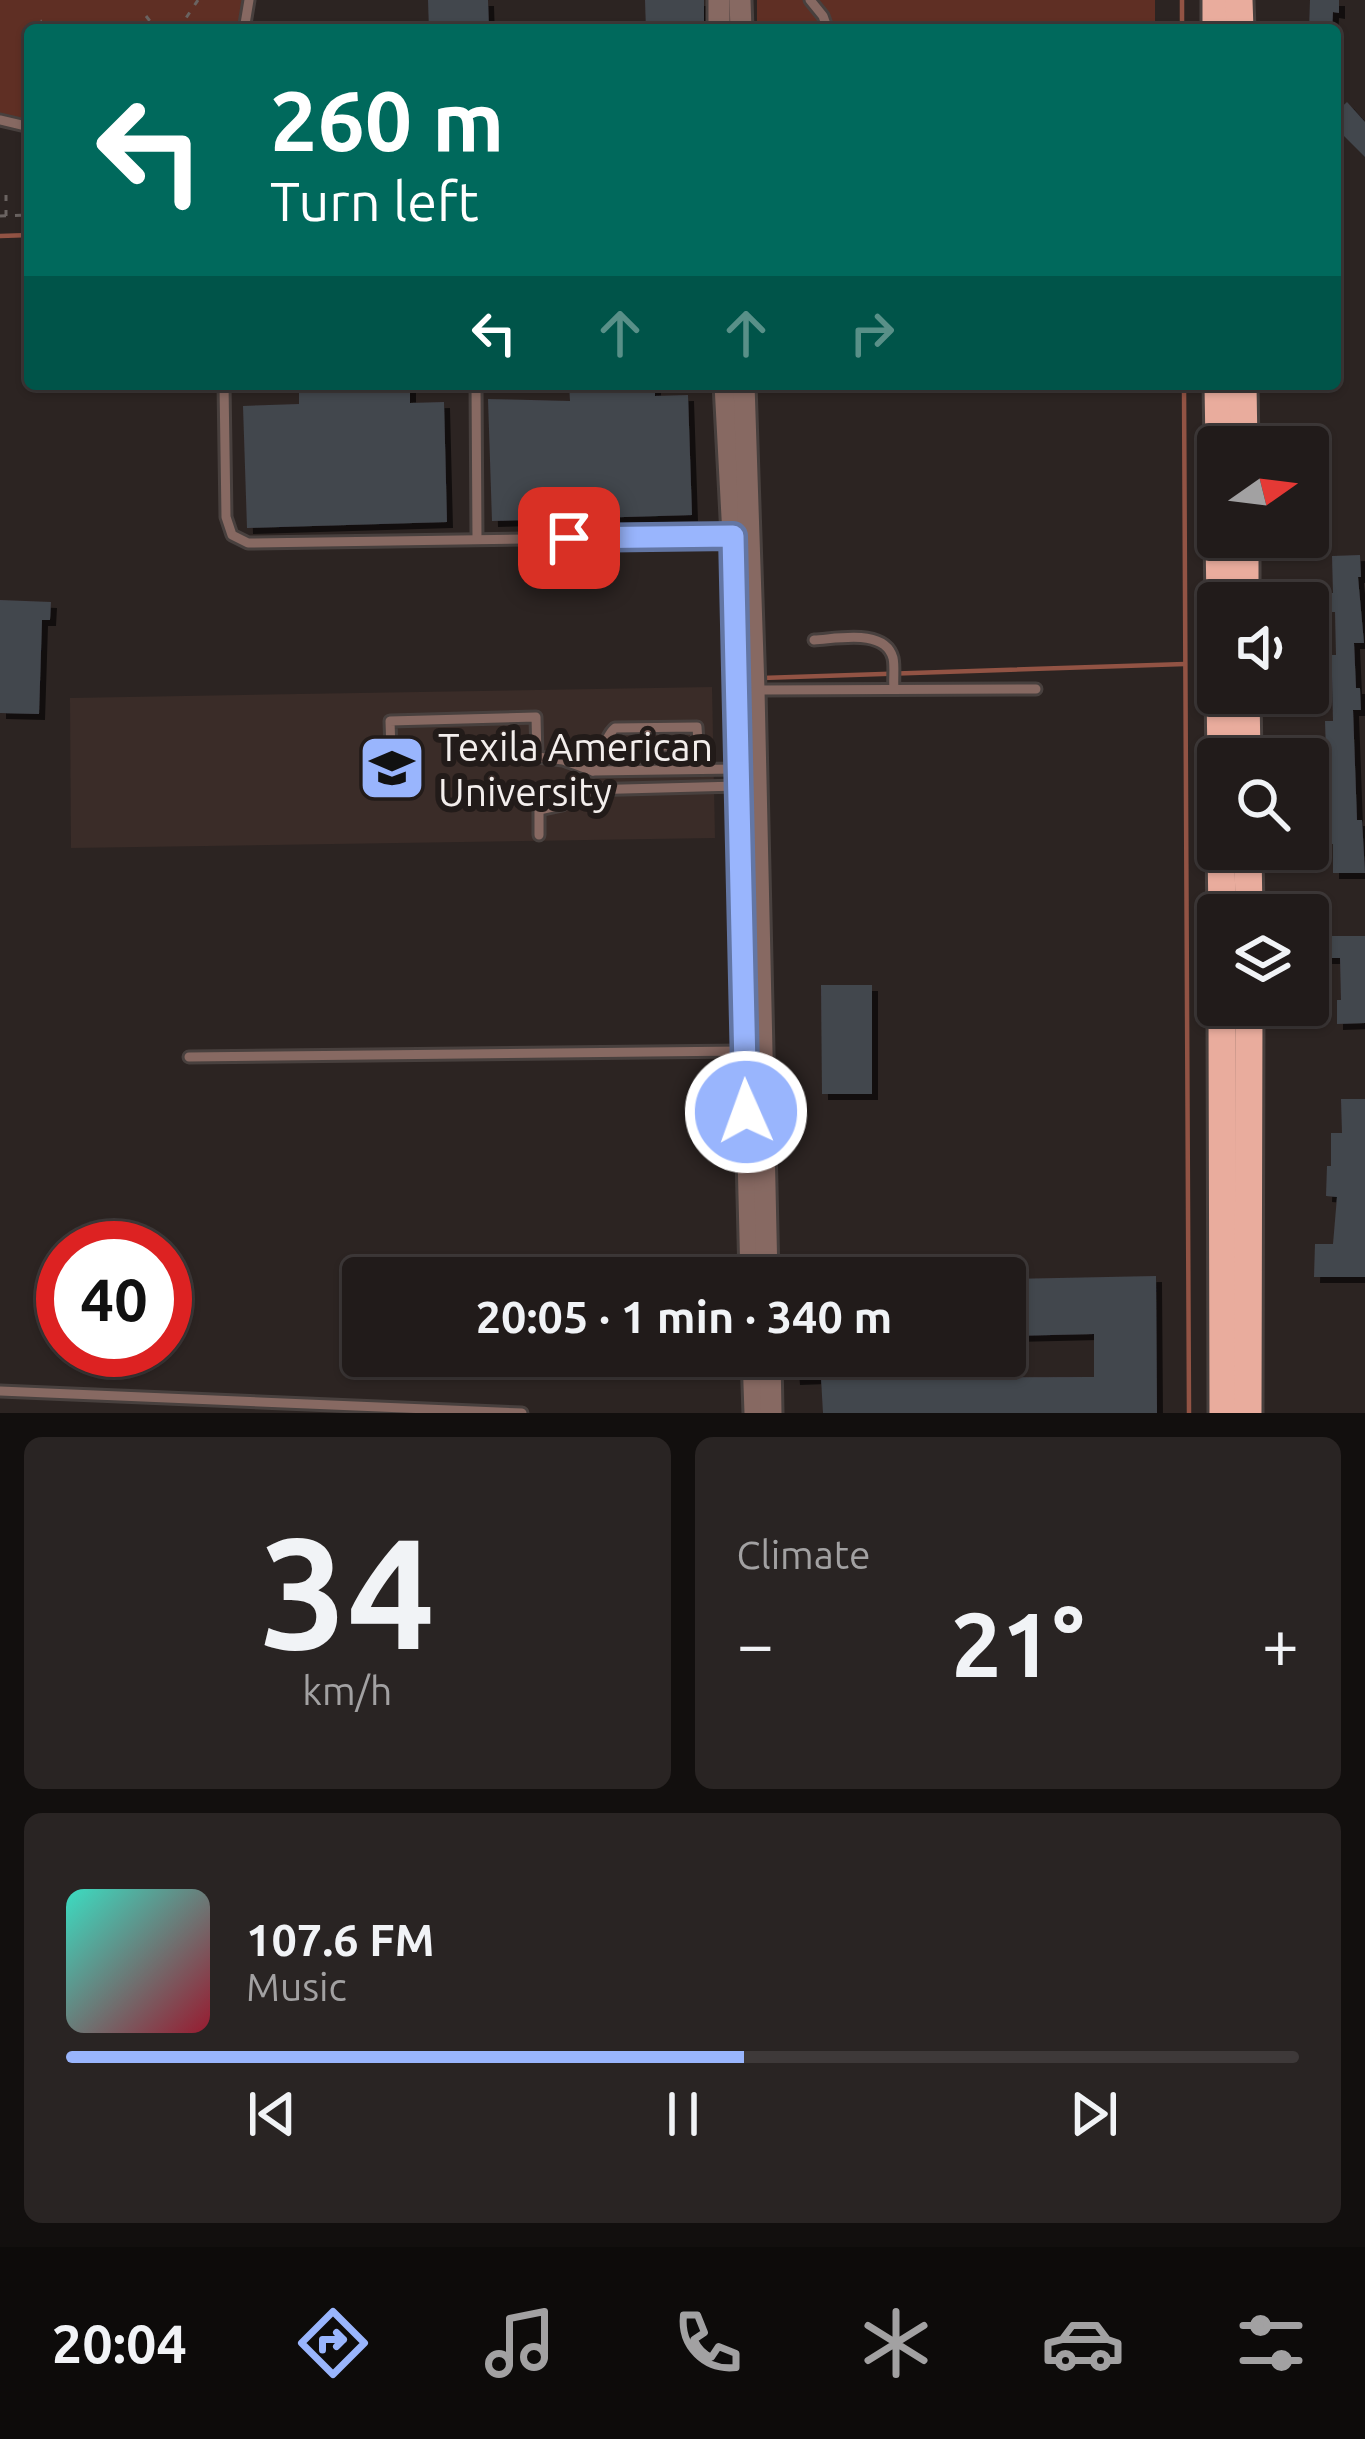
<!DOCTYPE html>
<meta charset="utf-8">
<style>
body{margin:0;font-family:Ubuntu,sans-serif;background:#292423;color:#f1f3f6;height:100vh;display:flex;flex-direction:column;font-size:45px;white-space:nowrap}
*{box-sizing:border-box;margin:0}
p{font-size:39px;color:#a2a1a2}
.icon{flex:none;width:66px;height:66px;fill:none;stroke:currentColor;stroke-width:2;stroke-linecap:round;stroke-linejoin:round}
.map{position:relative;height:1413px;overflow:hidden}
.sheet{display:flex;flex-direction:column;gap:24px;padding:24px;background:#120f0e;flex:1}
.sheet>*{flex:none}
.top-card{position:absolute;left:24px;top:24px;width:1317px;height:366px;border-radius:12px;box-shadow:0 3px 9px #0004,0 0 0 3px #3e3939;background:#00695c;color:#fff;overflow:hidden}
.needle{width:78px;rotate:76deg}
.fabs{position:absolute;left:1197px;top:426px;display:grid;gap:24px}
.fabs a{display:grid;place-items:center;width:132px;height:132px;border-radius:12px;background:#211b1a;box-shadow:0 3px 9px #0004,0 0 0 3px #3e3939;font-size:60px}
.speed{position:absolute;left:36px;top:1221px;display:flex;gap:24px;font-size:60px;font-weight:700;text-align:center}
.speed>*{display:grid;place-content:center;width:156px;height:156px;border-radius:50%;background:#211b1a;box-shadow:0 3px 9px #0004,0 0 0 3px #3e3939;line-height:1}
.speed .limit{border:18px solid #d22;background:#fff;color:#111}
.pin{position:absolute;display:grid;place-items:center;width:102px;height:102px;color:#fff;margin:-51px;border-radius:24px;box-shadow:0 6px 18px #0006}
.me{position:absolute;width:132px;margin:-66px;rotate:358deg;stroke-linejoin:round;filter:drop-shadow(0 0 9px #0008)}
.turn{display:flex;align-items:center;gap:42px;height:252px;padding:0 48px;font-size:54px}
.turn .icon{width:156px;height:156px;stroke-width:2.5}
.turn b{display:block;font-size:84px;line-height:102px}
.lanes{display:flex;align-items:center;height:114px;padding:0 48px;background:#0003;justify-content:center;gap:60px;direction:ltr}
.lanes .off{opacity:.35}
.big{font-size:90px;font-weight:600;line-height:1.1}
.sheet .widget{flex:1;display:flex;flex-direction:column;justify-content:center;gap:18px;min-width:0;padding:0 42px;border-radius:18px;background:#292423}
.sheet .dial{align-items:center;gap:0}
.dial b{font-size:156px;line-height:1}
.song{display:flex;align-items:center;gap:36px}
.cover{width:144px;height:144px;border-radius:18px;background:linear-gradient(135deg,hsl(170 70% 55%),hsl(350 70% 35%))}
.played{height:12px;border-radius:6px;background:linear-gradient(90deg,#99b5fd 55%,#3e3939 55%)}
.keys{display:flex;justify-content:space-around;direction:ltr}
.heat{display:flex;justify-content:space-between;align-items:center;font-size:66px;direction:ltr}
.sheet .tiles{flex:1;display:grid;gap:24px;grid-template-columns:1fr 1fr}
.widget:last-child{grid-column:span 2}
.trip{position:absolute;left:342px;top:1257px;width:684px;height:120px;border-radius:12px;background:#211b1a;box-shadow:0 3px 9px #0004,0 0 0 3px #3e3939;font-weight:600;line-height:120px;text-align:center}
.dock{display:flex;height:192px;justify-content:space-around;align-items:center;background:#0d0b0a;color:#a2a1a2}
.dock .icon{width:84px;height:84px}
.dock .selected{color:#99b5fd}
.dock b{font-size:54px;color:#f1f3f6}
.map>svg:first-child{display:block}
.built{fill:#3a2c28}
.green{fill:#5f2f24}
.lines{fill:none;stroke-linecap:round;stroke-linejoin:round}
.stream{stroke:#925344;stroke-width:4.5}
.building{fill:#43464d;filter:url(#shadow)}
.service-casing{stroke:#48403e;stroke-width:15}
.tertiary-casing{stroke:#48403e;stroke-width:27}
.primary-casing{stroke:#48403e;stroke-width:33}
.path{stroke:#6a6361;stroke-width:3;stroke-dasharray:6 9;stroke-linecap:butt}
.service{stroke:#876962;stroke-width:9}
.tertiary{stroke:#876962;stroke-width:21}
.primary{stroke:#e9ac9d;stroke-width:27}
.route-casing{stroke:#6376a4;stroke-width:30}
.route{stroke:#99b5fd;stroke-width:21}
.labels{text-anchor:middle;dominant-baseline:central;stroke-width:12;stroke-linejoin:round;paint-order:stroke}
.poi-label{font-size:39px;fill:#f3eeec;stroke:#221b19;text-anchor:start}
</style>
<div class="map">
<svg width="1365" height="1413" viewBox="0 0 1365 1413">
<defs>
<filter id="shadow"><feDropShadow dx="6" dy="6" stdDeviation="0" flood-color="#0009"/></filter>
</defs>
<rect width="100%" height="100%" fill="#2c2422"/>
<path class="built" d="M 712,687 L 715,838 L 71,848 L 70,698 Z"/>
<g class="green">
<path d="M 0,0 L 249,0 L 244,30 L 30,30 L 30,127 L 0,120 Z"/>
<rect x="757" y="0" width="398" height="30"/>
</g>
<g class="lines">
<g class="stream">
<path d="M 1182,0 L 1182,30"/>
<path d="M 0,236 L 30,235"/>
<path d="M 1184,384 L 1189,1413"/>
<path d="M 759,678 L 1185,664"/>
</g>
</g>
<g class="building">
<path d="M 428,0 L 488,0 L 489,30 L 429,30 Z"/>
<path d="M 645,0 L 704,0 L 704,30 L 646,30 Z"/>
<path d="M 1310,0 L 1339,0 L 1339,13 L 1333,12 L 1332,30 L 1309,30 Z"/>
<path d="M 1347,102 L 1365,122 L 1365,157 L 1335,127 L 1335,113 Z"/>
<path d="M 299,384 L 410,384 L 410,403 L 444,402 L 447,522 L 247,528 L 243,406 L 299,404 Z"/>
<path d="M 569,384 L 655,384 L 655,396 L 688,395 L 692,515 L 492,521 L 488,399 L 570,401 Z"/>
<path d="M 1360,555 L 1361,577 L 1358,577 L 1364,643 L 1354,643 L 1356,688 L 1360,688 L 1361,710 L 1353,710 L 1357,820 L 1362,820 L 1365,873 L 1333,873 L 1333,844 L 1329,844 L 1325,721 L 1333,721 L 1332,677 L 1327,677 L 1326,655 L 1336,655 L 1335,612 L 1330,612 L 1329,593 L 1333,593 L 1332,556 Z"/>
<path d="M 0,600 L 51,602 L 50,620 L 42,620 L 39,714 L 0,713 Z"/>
<path d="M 1325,936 L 1365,936 L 1365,1023 L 1337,1024 L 1337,1000 L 1341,1000 L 1340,958 L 1325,958 Z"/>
<path d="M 821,985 L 872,985 L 872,1094 L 822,1094 Z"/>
<path d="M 1341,1099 L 1365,1099 L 1365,1277 L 1314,1277 L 1315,1244 L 1333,1244 L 1337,1197 L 1326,1196 L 1327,1166 L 1331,1166 L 1331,1133 L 1342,1133 Z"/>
<path d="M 1156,1276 L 1157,1413 L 823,1413 L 821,1378 L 794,1379 L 793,1368 L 785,1369 L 785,1356 L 849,1356 L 850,1378 L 1094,1377 L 1094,1334 L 1005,1336 L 1005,1279 Z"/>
</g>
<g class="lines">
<defs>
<g id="service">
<path d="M 810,0 L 823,16 L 828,30"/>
<path d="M 244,30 L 249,0"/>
<path d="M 0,120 L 30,127"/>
<path d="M 224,384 L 226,517 L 232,535 L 248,543 L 731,536"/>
<path d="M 476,384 L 477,539"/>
<path d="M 814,640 C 837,639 885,628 893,658 C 895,667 893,679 894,688"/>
<path d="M 754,690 L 1036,689"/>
<path d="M 593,771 C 599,760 606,735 615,728 L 697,727 L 698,742 L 694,744 L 605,750"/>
<path d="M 392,782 L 390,721 L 536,717 L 537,757 L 563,760 L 593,771 L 737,769"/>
<path d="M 539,835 L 539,810 L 562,805 L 585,790 L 738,786"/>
<path d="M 189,1057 L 743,1051"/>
<path d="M 0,1391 L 522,1413"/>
</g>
<g id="tertiary">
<path d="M 719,0 L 719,30"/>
<path d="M 740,0 L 741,30"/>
<path d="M 725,384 L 733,536 L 751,1278"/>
<path d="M 744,384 L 754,690 L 767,1278"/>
<path d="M 753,1356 L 755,1413"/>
<path d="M 770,1356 L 771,1413"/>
</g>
<g id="primary">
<path d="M 1216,0 L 1216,30"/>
<path d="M 1239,0 L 1240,30"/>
<path d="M 1218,384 L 1219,447"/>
<path d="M 1243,384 L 1244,447"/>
<path d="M 1219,537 L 1220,603"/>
<path d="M 1245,537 L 1245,603"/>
<path d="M 1220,693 L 1221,759"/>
<path d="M 1246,693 L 1247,759"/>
<path d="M 1221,849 L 1222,915"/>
<path d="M 1248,849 L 1249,915"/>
<path d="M 1222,1005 L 1223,1413"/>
<path d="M 1248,1413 L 1249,1005"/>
</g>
</defs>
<use href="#service" class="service-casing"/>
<use href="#tertiary" class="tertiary-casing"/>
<use href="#primary" class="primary-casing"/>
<g class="path">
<path d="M 146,16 L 157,30"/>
<path d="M 34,30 L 32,25 L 42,21"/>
<path d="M 178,30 L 198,0"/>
<path d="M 6,195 L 6,216"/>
<path d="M 0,216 L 30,215"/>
</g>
<use href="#service" class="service"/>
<use href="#tertiary" class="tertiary"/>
<use href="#primary" class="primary"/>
</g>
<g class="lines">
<defs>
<path id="route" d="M 569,538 L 733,536 L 746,1112"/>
</defs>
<use href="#route" class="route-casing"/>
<use href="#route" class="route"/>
</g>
<defs>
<symbol id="university-square" viewBox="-11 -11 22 22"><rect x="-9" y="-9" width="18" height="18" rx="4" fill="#99b5fd" stroke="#221b19"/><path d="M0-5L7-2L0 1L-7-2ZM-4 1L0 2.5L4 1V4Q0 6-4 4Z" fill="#111"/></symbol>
</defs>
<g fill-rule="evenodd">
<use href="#university-square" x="354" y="730" width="76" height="76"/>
</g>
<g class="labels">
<g class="poi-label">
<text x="438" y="746">Texila American<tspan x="438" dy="45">University</tspan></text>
</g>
</g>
</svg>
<div class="fabs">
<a><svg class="needle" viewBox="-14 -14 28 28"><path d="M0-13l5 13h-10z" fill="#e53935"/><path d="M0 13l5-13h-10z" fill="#a2a1a2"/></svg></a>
<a><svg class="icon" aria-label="sound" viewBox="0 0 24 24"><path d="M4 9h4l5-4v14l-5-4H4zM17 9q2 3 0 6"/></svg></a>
<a><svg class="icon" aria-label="search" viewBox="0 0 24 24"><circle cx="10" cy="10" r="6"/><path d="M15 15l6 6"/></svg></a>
<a><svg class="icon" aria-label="layers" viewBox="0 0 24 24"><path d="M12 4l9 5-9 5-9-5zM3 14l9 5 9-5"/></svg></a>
</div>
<div class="speed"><div class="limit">40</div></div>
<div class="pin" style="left:569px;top:538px;background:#d93025"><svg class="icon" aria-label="arrive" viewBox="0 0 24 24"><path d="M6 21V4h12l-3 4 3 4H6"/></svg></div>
<svg class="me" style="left:746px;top:1112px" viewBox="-20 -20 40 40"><circle r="17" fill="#99b5fd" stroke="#fff" stroke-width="3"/><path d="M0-11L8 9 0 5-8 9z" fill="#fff"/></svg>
<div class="trip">20:05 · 1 min · 340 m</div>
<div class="top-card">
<div class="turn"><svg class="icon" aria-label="left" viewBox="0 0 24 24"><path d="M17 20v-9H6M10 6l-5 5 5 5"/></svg><div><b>260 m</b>Turn left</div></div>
<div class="lanes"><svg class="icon" aria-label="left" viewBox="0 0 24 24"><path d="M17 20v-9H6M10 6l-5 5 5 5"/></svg><svg class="icon off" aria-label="ahead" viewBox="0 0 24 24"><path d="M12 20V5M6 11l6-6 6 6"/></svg><svg class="icon off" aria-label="ahead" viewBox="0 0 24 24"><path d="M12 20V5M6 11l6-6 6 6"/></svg><svg class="icon off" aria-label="right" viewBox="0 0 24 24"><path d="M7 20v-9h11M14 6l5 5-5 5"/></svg></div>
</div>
</div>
<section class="sheet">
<div class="tiles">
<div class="widget dial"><b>34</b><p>km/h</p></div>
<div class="widget"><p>Climate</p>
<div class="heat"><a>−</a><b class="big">21°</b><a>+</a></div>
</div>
<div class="widget">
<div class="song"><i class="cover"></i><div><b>107.6 FM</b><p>Music</p></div></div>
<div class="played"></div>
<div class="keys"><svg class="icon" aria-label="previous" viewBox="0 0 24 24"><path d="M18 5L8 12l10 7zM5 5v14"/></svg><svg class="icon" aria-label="pause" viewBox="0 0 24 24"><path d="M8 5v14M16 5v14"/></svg><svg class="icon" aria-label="next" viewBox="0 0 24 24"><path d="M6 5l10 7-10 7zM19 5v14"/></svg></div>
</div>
</div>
</section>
<nav class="dock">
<b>20:04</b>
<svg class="icon selected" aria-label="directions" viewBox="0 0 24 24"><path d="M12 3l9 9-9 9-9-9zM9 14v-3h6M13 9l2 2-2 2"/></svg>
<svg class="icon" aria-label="music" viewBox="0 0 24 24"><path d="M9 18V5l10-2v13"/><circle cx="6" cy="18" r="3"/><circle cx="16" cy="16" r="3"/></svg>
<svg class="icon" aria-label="phone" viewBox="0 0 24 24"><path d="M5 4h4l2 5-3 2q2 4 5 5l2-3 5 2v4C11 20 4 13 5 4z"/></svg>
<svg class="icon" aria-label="climate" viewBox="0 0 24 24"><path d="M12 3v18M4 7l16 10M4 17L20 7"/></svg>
<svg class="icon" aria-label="car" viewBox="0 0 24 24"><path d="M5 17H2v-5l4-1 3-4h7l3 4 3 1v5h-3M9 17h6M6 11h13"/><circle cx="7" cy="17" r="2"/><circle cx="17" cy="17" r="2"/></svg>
<svg class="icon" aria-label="filters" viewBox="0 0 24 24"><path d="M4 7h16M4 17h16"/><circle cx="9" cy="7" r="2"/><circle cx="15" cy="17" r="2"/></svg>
</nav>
